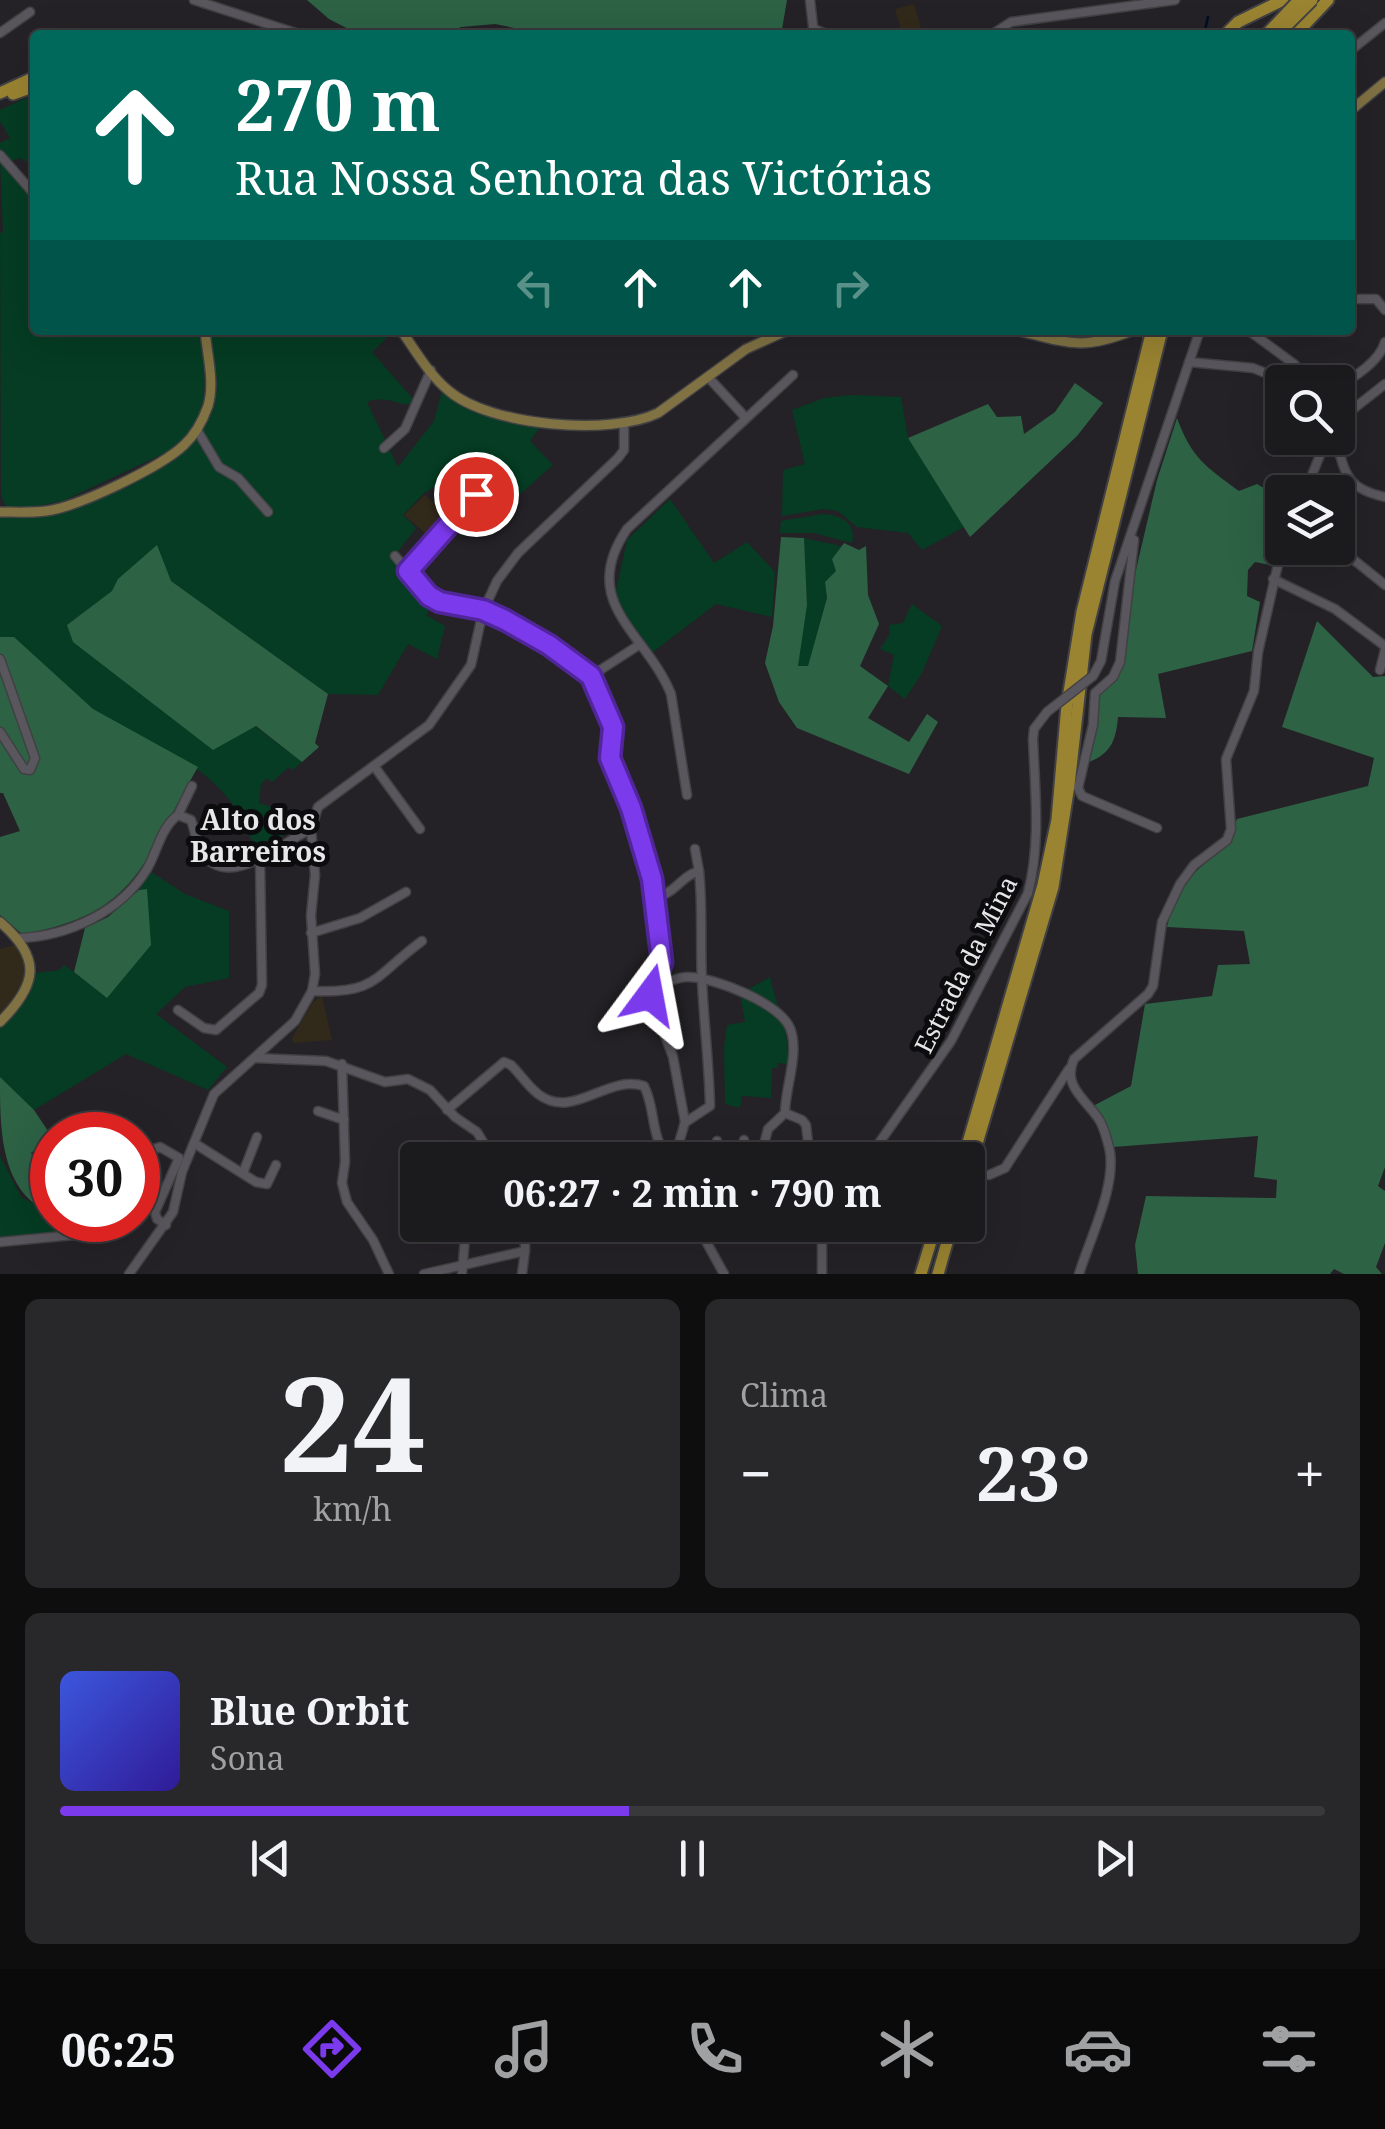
<!DOCTYPE html>
<html lang="pt">
<meta charset="utf-8">
<style>
body{margin:0;font-family:"Noto Serif",serif;background:#282729;color:#f1f3f6;height:100vh;display:flex;flex-direction:column;font-size:38px;white-space:nowrap}
*{box-sizing:border-box;margin:0}
p{font-size:32px;color:#a0a1a3}
.icon{flex:none;width:55px;height:55px;fill:none;stroke:currentColor;stroke-width:2;stroke-linecap:round;stroke-linejoin:round}
.map{position:relative;height:1274px;overflow:hidden}
.drawer{display:flex;flex-direction:column;gap:25px;padding:25px;background:#0f0e0f;flex:1}
.drawer>*{flex:none}
.guide{position:absolute;left:30px;top:30px;width:1325px;height:305px;border-radius:10px;box-shadow:0 10px 40px #0002,0 0 0 2px #39383b;background:#00695c;color:#fff;overflow:hidden}
.tools{position:absolute;left:1265px;top:365px;display:grid;gap:20px}
.tools a{display:grid;place-items:center;width:90px;height:90px;border-radius:10px;background:#1b1a1c;box-shadow:0 10px 40px #0002,0 0 0 2px #39383b;font-size:50px}
.speed{position:absolute;left:30px;top:1112px;display:flex;gap:20px;font-size:50px;font-weight:700;text-align:center}
.speed>*{display:grid;place-content:center;width:130px;height:130px;border-radius:50%;background:#1b1a1c;box-shadow:0 10px 40px #0002,0 0 0 2px #39383b;line-height:1}
.speed .limit{border:15px solid #d22;background:#fff;color:#111}
.pin{position:absolute;display:grid;place-items:center;width:85px;height:85px;color:#fff;margin:-42px;border:5px solid #fff;border-radius:50%;box-shadow:0 2px 10px #0007}
.me{position:absolute;width:110px;margin:-55px;rotate:13deg;stroke-linejoin:round;filter:drop-shadow(0 0 8px #0008)}
.turn{display:flex;align-items:center;gap:35px;height:210px;padding:0 40px;font-size:45px}
.turn .icon{width:130px;height:130px;stroke-width:2.5}
.turn b{display:block;font-size:70px;line-height:85px}
.lanes{display:flex;align-items:center;height:95px;padding:0 40px;background:#0003;justify-content:center;gap:50px;direction:ltr}
.lanes .off{opacity:.35}
.big{font-size:75px;font-weight:700;line-height:1.1}
.drawer .tile{flex:1;display:flex;flex-direction:column;justify-content:center;gap:15px;min-width:0;padding:0 35px;border-radius:15px;background:#282729}
.drawer .dial{align-items:center;gap:0}
.dial b{font-size:130px;line-height:1}
.song{display:flex;align-items:center;gap:30px}
.cover{width:120px;height:120px;border-radius:15px;background:linear-gradient(135deg,hsl(230 70% 55%),hsl(250 70% 35%))}
.played{height:10px;border-radius:5px;background:linear-gradient(90deg,#7c3aed 45%,#39383b 45%)}
.keys{display:flex;justify-content:space-around;direction:ltr}
.heat{display:flex;justify-content:space-between;align-items:center;font-size:55px;direction:ltr}
.drawer .tiles{flex:1;display:grid;gap:25px;grid-template-columns:1fr 1fr}
.tile:last-child{grid-column:span 2}
.trip{position:absolute;left:400px;top:1142px;width:585px;height:100px;border-radius:10px;background:#1b1a1c;box-shadow:0 10px 40px #0002,0 0 0 2px #39383b;font-weight:700;line-height:100px;text-align:center}
.tab-bar{display:flex;height:160px;justify-content:space-around;align-items:center;background:#0b0a0b;color:#a0a1a3}
.tab-bar .icon{width:70px;height:70px}
.tab-bar .active{color:#7c3aed}
.tab-bar b{font-size:45px;color:#f1f3f6}
.map>svg:first-child{display:block}
.industrial{fill:#312919}
.green{fill:#053c23}
.forest{fill:#2d6245}
.lines{fill:none;stroke-linecap:round;stroke-linejoin:round}
.stream{stroke:#000d26;stroke-width:2.5}
.minor-casing{stroke:#414043;stroke-width:11}
.major-casing{stroke:#414043;stroke-width:12}
.highway-casing{stroke:#414043;stroke-width:15}
.minor{stroke:#59575d;stroke-width:8}
.major{stroke:#807243;stroke-width:9}
.highway{stroke:#9a8432;stroke-width:11}
.minor-bridge-casing{stroke:#414043;stroke-width:11;stroke-linecap:butt}
.highway-bridge-casing{stroke:#414043;stroke-width:15;stroke-linecap:butt}
.minor-bridge{stroke:#59575d;stroke-width:8}
.highway-bridge{stroke:#9a8432;stroke-width:11}
.route-casing{stroke:#51269a;stroke-width:25}
.route{stroke:#7c3aed;stroke-width:18}
.labels{text-anchor:middle;dominant-baseline:central;stroke-width:10;stroke-linejoin:round;paint-order:stroke}
.street-label{font-size:25px;fill:#e7e6e9;stroke:#0c0c0e}
.neighbourhood-label{font-size:28px;font-weight:bold;fill:#e7e6e9;stroke:#0c0c0e}
</style>
<div class="map">
<svg width="1385" height="1274" viewBox="0 0 1385 1274">
<rect width="100%" height="100%" fill="#242226"/>
<g class="industrial">
<path d="M 914,4 L 923,35 L 897,35 L 900,26 L 895,9 Z"/>
<path d="M 425,495 L 450,517 L 433,540 L 404,515 Z"/>
<path d="M 17,944 L 26,968 L 23,983 L 14,1003 L 0,1016 L 0,949 Z"/>
<path d="M 322,996 L 332,1040 L 293,1043 L 292,1038 L 313,1002 Z"/>
</g>
<g class="green">
<path d="M 35,94 L 35,168 L 21,158 L 8,162 L 0,151 L 0,143 L 10,138 L 0,121 L 0,110 Z"/>
<path d="M 0,159 L 35,198 L 35,330 L 200,330 C 205,382 215,415 169,451 L 63,501 L 17,510 C 6,509 3,503 1,493 L 0,233 L 3,232 Z"/>
<path d="M 210,330 L 395,330 L 372,352 L 414,400 L 413,404 C 394,406 388,394 367,402 L 398,467 L 434,421 L 442,391 L 482,413 L 542,425 L 530,441 L 553,465 L 500,512 L 458,474 L 424,493 L 403,515 L 416,528 L 393,558 L 433,603 L 426,615 L 445,626 L 437,659 L 408,644 L 378,695 L 328,694 L 171,581 L 119,579 L 113,591 L 67,625 L 255,726 L 302,762 L 293,770 L 289,767 L 272,782 L 266,778 L 261,785 L 259,803 L 280,810 L 283,836 L 254,845 C 222,760 160,755 94,710 C 65,690 40,661 14,637 L 0,637 L 0,517 C 15,516 31,517 46,515 C 78,511 168,467 191,446 C 202,435 209,421 214,406 C 221,383 212,354 210,330 Z"/>
<path d="M 851,395 L 901,397 L 908,438 L 964,527 L 922,550 L 908,533 L 857,527 L 838,511 L 823,509 L 782,516 L 783,470 L 805,464 L 792,410 L 824,398 Z"/>
<path d="M 670,499 L 714,563 L 747,542 L 775,572 L 772,617 L 716,604 L 653,652 L 624,613 L 616,591 L 627,540 Z"/>
<path d="M 823,514 C 841,515 857,523 852,543 L 814,533 L 780,533 L 781,521 Z"/>
<path d="M 804,538 L 841,546 L 832,559 L 836,571 L 825,582 L 827,598 L 808,667 L 797,666 L 807,605 Z"/>
<path d="M 912,604 L 942,626 L 922,673 L 905,699 L 888,686 L 894,655 L 880,649 L 890,634 L 889,625 L 903,623 Z"/>
<path d="M 151,872 L 185,894 L 229,911 L 229,978 L 185,987 L 156,1014 L 227,1067 L 208,1090 L 126,1054 L 34,1110 L 0,1077 L 0,1028 L 28,998 L 36,973 L 60,970 L 64,965 L 108,997 L 146,889 L 139,890 Z"/>
<path d="M 770,977 C 776,1006 791,1034 787,1064 L 778,1063 L 778,1068 L 772,1068 L 771,1098 L 742,1096 L 740,1108 L 725,1104 L 724,1047 L 727,1025 L 745,1022 L 740,994 Z"/>
<path d="M 0,1156 L 21,1197 L 52,1214 L 52,1220 L 90,1220 L 92,1230 L 0,1240 Z"/>
</g>
<g class="forest">
<path d="M 307,0 L 787,0 L 781,35 L 549,35 L 495,24 L 461,27 L 442,35 L 360,35 L 329,19 Z"/>
<path d="M 1075,383 L 1103,403 L 1077,436 L 970,537 L 908,438 L 988,404 L 997,417 L 1021,416 L 1024,434 L 1055,412 Z"/>
<path d="M 1177,418 C 1191,457 1206,467 1239,491 L 1257,484 L 1282,499 L 1282,527 L 1270,565 L 1255,562 L 1248,570 L 1247,596 L 1260,602 L 1252,651 L 1158,674 L 1166,718 L 1118,717 C 1116,739 1112,753 1089,762 L 1095,739 L 1100,694 L 1115,679 L 1128,604 L 1157,480 Z"/>
<path d="M 781,537 L 804,538 L 807,605 L 798,666 L 808,666 L 827,598 L 825,582 L 836,571 L 832,559 L 844,543 L 859,550 L 866,546 L 868,595 L 879,624 L 860,666 L 888,686 L 868,718 L 909,742 L 927,714 L 938,722 L 909,774 L 797,728 L 779,702 L 765,663 L 773,626 Z"/>
<path d="M 157,545 L 171,581 L 328,694 L 315,743 L 319,747 L 302,762 L 256,726 L 213,750 L 73,642 L 67,625 L 112,591 L 118,579 Z"/>
<path d="M 1317,621 L 1373,677 L 1385,676 L 1385,1167 L 1378,1186 L 1385,1191 L 1385,1243 L 1376,1267 L 1382,1274 L 1344,1274 L 1334,1269 L 1330,1274 L 1138,1274 L 1135,1245 L 1146,1196 L 1276,1198 L 1277,1180 L 1254,1177 L 1258,1136 L 1113,1147 L 1093,1106 L 1131,1086 L 1145,1004 L 1212,996 L 1218,965 L 1250,964 L 1244,931 L 1167,927 C 1171,911 1176,895 1187,882 C 1210,852 1223,862 1237,819 L 1368,786 L 1374,758 L 1282,727 Z"/>
<path d="M 0,637 L 14,637 L 93,709 L 198,767 C 144,858 140,915 22,934 L 0,915 L 0,837 L 20,831 L 3,793 L 0,793 Z"/>
<path d="M 147,889 L 151,945 L 107,998 L 74,972 L 85,928 L 108,917 L 139,890 Z"/>
<path d="M 0,1077 L 34,1110 L 52,1137 L 31,1153 L 52,1183 L 52,1214 C 0,1192 0,1131 0,1077 Z"/>
</g>
<g class="lines">
<path class="stream" d="M 1194,35 L 1205,30 L 1208,17"/>
<defs>
<g id="minor">
<path d="M 194,0 L 302,35"/>
<path d="M 810,0 L 814,35"/>
<path d="M 814,29 L 829,35"/>
<path d="M 0,33 L 30,12"/>
<path d="M 991,35 L 1011,22 L 1175,0"/>
<path d="M 1350,51 L 1385,23"/>
<path d="M 0,155 L 35,195"/>
<path d="M 1359,299 L 1376,299 L 1385,310"/>
<path d="M 1248,330 L 1294,364 L 1310,382"/>
<path d="M 1189,362 L 1253,368 L 1288,382"/>
<path d="M 708,377 L 746,418"/>
<path d="M 1338,385 C 1355,378 1380,360 1385,342"/>
<path d="M 1338,421 L 1385,384"/>
<path d="M 197,430 L 219,467 L 238,478 L 268,512"/>
<path d="M 1335,438 C 1346,474 1345,488 1385,497"/>
<path d="M 384,448 L 405,429 L 431,370"/>
<path d="M 1305,492 L 1327,438"/>
<path d="M 1134,540 L 1120,662 L 1113,677 L 1095,693 L 1093,725 L 1078,788 L 1082,796 L 1157,828"/>
<path d="M 1317,548 L 1354,560 L 1385,585"/>
<path d="M 395,556 L 429,596 L 440,602 L 483,611 L 505,620 L 549,645 L 591,676 L 613,727 L 610,758 L 631,808 L 652,879 L 662,963 L 650,995 L 673,1057 L 685,1122 L 674,1160"/>
<path d="M 408,571 L 476,493"/>
<path d="M 1273,579 L 1335,609 L 1385,646"/>
<path d="M 0,659 L 35,758 L 30,770 L 24,769 L 0,732"/>
<path d="M 1380,670 L 1385,650"/>
<path d="M 591,676 L 639,645"/>
<path d="M 1093,676 L 1101,661 L 1115,581 L 1200,330"/>
<path d="M 374,766 L 420,829"/>
<path d="M 687,795 L 671,694 C 646,632 577,603 627,529 L 793,375"/>
<path d="M 178,815 L 192,786"/>
<path d="M 655,898 C 676,893 681,876 699,871 L 695,849"/>
<path d="M 311,933 L 360,918 L 406,892"/>
<path d="M 20,938 C 68,936 121,912 147,869 C 157,852 161,827 178,815 L 191,820 C 195,830 196,843 202,852 C 227,893 284,841 311,829"/>
<path d="M 658,979 L 667,982 C 674,980 681,976 689,977 C 716,978 779,1003 790,1028 C 800,1053 785,1087 785,1113"/>
<path d="M 312,991 C 378,994 374,976 422,941"/>
<path d="M 178,1010 L 204,1028 L 216,1030 L 259,993 L 262,985 L 260,860"/>
<path d="M 255,1058 L 326,1061 L 385,1082 L 408,1079 L 430,1090 L 455,1117 L 477,1132 L 494,1160"/>
<path d="M 342,1064 L 345,1162 L 342,1183 L 347,1202 L 373,1240 L 389,1274"/>
<path d="M 447,1110 L 504,1062 L 511,1065 C 520,1074 528,1086 538,1094 C 573,1121 607,1074 644,1086 C 657,1111 649,1141 672,1160"/>
<path d="M 318,1111 L 344,1120"/>
<path d="M 686,1122 L 710,1106 C 709,1064 704,1023 702,981 C 700,944 703,908 699,871"/>
<path d="M 194,1143 L 256,1182 L 267,1184 L 276,1165"/>
<path d="M 138,1155 L 160,1147 L 179,1158 L 155,1212 L 157,1219 L 166,1225"/>
<path d="M 710,1160 L 717,1141"/>
<path d="M 742,1160 L 744,1140"/>
<path d="M 760,1160 L 768,1129 L 785,1113 L 802,1120 L 806,1125 L 810,1160"/>
<path d="M 867,1160 L 951,1041 L 1028,893 C 1041,843 1035,791 1033,739 L 1034,729 L 1047,712"/>
<path d="M 243,1173 L 257,1137"/>
<path d="M 989,1175 L 1005,1168 L 1069,1069"/>
<path d="M 697,1225 L 724,1274"/>
<path d="M 822,1225 L 822,1274"/>
<path d="M 0,1242 L 95,1233 L 114,1220"/>
<path d="M 129,1274 L 173,1212 L 182,1172 L 214,1094 L 295,1021 L 312,991 L 315,974 L 311,915 L 315,875 L 311,829 L 318,807 L 429,725 L 471,665 L 483,611 L 497,581 L 518,553 L 618,458 L 624,450 L 624,424"/>
<path d="M 424,1274 L 525,1251 L 525,1225"/>
<path d="M 462,1274 L 465,1238 L 477,1225"/>
<path d="M 522,1274 L 525,1251"/>
<path d="M 1079,1274 C 1090,1238 1118,1183 1109,1147 C 1106,1137 1104,1126 1098,1118 C 1084,1098 1062,1085 1074,1059 L 1148,994 L 1153,986 L 1162,922 L 1180,884 L 1194,865 L 1227,840 L 1231,829 L 1226,759 L 1254,691 L 1258,652 L 1282,547"/>
</g>
<g id="major">
<path d="M 1350,111 L 1385,82"/>
<path d="M 401,330 C 415,350 430,376 449,391 C 490,426 610,436 658,413 L 746,349 L 788,330"/>
<path d="M 1016,330 C 1068,343 1082,351 1134,330"/>
<path d="M 0,512 C 15,512 31,513 46,511 C 78,507 161,467 184,445 C 195,435 203,420 208,406 C 215,382 207,355 205,330"/>
<path d="M 0,922 C 42,958 38,984 0,1022"/>
</g>
<g id="highway">
<path d="M 1225,35 L 1238,22 L 1283,0"/>
<path d="M 1295,35 L 1328,0"/>
<path d="M 0,93 L 35,77"/>
<path d="M 13,94 L 35,86"/>
<path d="M 963,1160 L 1043,885 L 1057,820 L 1067,705 L 1082,612 L 1152,330"/>
<path d="M 968,1174 L 1053,887 L 1069,785 L 1086,634 L 1162,330"/>
<path d="M 921,1274 L 936,1225"/>
<path d="M 938,1274 L 952,1225"/>
</g>
</defs>
<use href="#minor" class="minor-casing"/>
<use href="#major" class="major-casing"/>
<use href="#highway" class="highway-casing"/>
<use href="#minor" class="minor"/>
<use href="#major" class="major"/>
<use href="#highway" class="highway"/>
<defs>
<path id="minor-bridge" d="M 1047,712 L 1093,676"/>
<g id="highway-bridge">
<path d="M 1266,35 L 1299,0"/>
<path d="M 1277,35 L 1312,0"/>
</g>
</defs>
<use href="#minor-bridge" class="minor-bridge-casing"/>
<use href="#highway-bridge" class="highway-bridge-casing"/>
<use href="#minor-bridge" class="minor-bridge"/>
<use href="#highway-bridge" class="highway-bridge"/>
</g>
<g class="lines">
<defs>
<path id="route" d="M 476,494 L 408,571 L 429,596 L 440,602 L 483,610 L 505,620 L 549,645 L 591,676 L 613,727 L 610,758 L 631,808 L 652,879 L 662,962 L 650,995"/>
</defs>
<use href="#route" class="route-casing"/>
<use href="#route" class="route"/>
</g>
<g class="labels">
<g class="street-label">
<text transform="translate(965 964) rotate(-63)">Estrada da Mina</text>
</g>
<g class="neighbourhood-label">
<text x="258" y="819">Alto dos<tspan x="258" dy="32">Barreiros</tspan></text>
</g>
</g>
</svg>
<div class="tools">
<a><svg class="icon" aria-label="search" viewBox="0 0 24 24"><circle cx="10" cy="10" r="6"/><path d="M15 15l6 6"/></svg></a>
<a><svg class="icon" aria-label="layers" viewBox="0 0 24 24"><path d="M12 4l9 5-9 5-9-5zM3 14l9 5 9-5"/></svg></a>
</div>
<div class="speed"><div class="limit">30</div></div>
<div class="pin" style="left:476px;top:494px;background:#d93025"><svg class="icon" aria-label="arrive" viewBox="0 0 24 24"><path d="M6 21V4h12l-3 4 3 4H6"/></svg></div>
<svg class="me" style="left:650px;top:995px" viewBox="-20 -20 40 40"><path d="M0-17L14 15 0 8-14 15z" fill="#7c3aed" stroke="#fff" stroke-width="4"/></svg>
<div class="trip">06:27 · 2 min · 790 m</div>
<div class="guide">
<div class="turn"><svg class="icon" aria-label="ahead" viewBox="0 0 24 24"><path d="M12 20V5M6 11l6-6 6 6"/></svg><div><b>270 m</b>Rua Nossa Senhora das Victórias</div></div>
<div class="lanes"><svg class="icon off" aria-label="left" viewBox="0 0 24 24"><path d="M17 20v-9H6M10 6l-5 5 5 5"/></svg><svg class="icon" aria-label="ahead" viewBox="0 0 24 24"><path d="M12 20V5M6 11l6-6 6 6"/></svg><svg class="icon" aria-label="ahead" viewBox="0 0 24 24"><path d="M12 20V5M6 11l6-6 6 6"/></svg><svg class="icon off" aria-label="right" viewBox="0 0 24 24"><path d="M7 20v-9h11M14 6l5 5-5 5"/></svg></div>
</div>
</div>
<section class="drawer">
<div class="tiles">
<div class="tile dial"><b>24</b><p>km/h</p></div>
<div class="tile"><p>Clima</p>
<div class="heat"><a>−</a><b class="big">23°</b><a>+</a></div>
</div>
<div class="tile">
<div class="song"><i class="cover"></i><div><b>Blue Orbit</b><p>Sona</p></div></div>
<div class="played"></div>
<div class="keys"><svg class="icon" aria-label="previous" viewBox="0 0 24 24"><path d="M18 5L8 12l10 7zM5 5v14"/></svg><svg class="icon" aria-label="pause" viewBox="0 0 24 24"><path d="M8 5v14M16 5v14"/></svg><svg class="icon" aria-label="next" viewBox="0 0 24 24"><path d="M6 5l10 7-10 7zM19 5v14"/></svg></div>
</div>
</div>
</section>
<nav class="tab-bar">
<b>06:25</b>
<svg class="icon active" aria-label="directions" viewBox="0 0 24 24"><path d="M12 3l9 9-9 9-9-9zM9 14v-3h6M13 9l2 2-2 2"/></svg>
<svg class="icon" aria-label="music" viewBox="0 0 24 24"><path d="M9 18V5l10-2v13"/><circle cx="6" cy="18" r="3"/><circle cx="16" cy="16" r="3"/></svg>
<svg class="icon" aria-label="phone" viewBox="0 0 24 24"><path d="M5 4h4l2 5-3 2q2 4 5 5l2-3 5 2v4C11 20 4 13 5 4z"/></svg>
<svg class="icon" aria-label="climate" viewBox="0 0 24 24"><path d="M12 3v18M4 7l16 10M4 17L20 7"/></svg>
<svg class="icon" aria-label="car" viewBox="0 0 24 24"><path d="M5 17H2v-5l4-1 3-4h7l3 4 3 1v5h-3M9 17h6M6 11h13"/><circle cx="7" cy="17" r="2"/><circle cx="17" cy="17" r="2"/></svg>
<svg class="icon" aria-label="filters" viewBox="0 0 24 24"><path d="M4 7h16M4 17h16"/><circle cx="9" cy="7" r="2"/><circle cx="15" cy="17" r="2"/></svg>
</nav>
